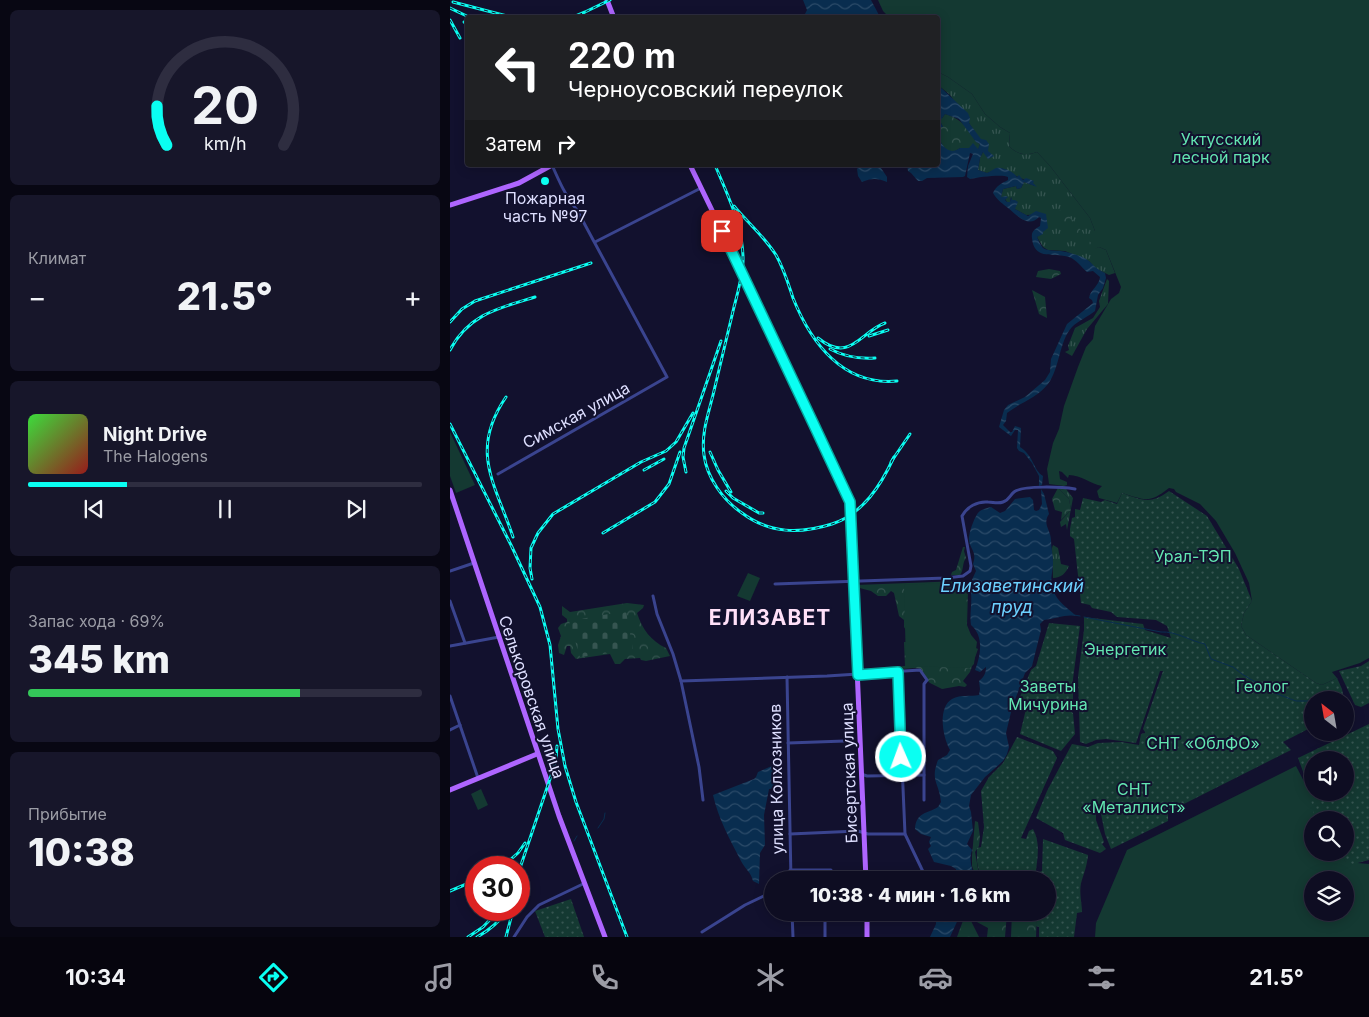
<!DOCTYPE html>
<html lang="ru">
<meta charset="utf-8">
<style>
body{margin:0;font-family:Inter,sans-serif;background:#17162a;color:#f1f3f6;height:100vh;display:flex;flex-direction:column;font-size:19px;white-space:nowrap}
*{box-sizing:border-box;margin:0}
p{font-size:16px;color:#9b9ca5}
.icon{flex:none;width:28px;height:28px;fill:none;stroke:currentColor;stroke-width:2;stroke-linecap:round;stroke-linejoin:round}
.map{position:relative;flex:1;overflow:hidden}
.sheet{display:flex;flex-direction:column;gap:10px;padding:10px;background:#080713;width:450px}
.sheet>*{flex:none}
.top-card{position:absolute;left:15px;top:15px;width:475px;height:152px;border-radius:5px;box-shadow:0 2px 12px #0003,0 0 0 1px #2e2d40;background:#202124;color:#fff;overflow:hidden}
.needle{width:32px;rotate:329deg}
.tools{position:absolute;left:854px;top:691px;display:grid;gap:10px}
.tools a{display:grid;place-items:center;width:50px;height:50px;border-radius:50%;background:#0e0d22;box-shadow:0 2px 12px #0003,0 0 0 1px #2e2d40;font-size:25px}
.speed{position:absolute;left:15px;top:856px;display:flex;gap:10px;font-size:25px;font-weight:700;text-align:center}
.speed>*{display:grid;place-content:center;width:65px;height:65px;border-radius:50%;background:#0e0d22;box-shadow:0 2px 12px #0003,0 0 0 1px #2e2d40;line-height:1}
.speed .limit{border:8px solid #d22;background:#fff;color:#111}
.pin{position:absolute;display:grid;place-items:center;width:42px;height:42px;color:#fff;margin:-21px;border-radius:10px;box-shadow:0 2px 8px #0006}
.me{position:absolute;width:55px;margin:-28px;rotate:358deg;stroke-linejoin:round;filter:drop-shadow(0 0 4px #0008)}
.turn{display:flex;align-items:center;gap:18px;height:105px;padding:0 20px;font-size:22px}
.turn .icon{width:65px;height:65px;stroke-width:2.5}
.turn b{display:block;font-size:35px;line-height:42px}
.then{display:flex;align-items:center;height:48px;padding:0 20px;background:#0003;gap:10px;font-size:19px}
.big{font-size:38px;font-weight:800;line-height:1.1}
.sheet .card{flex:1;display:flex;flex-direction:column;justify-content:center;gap:8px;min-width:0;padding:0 18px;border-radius:8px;background:#17162a}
.sheet .dial{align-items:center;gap:0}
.dial svg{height:130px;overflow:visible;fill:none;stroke:#2e2d40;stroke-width:7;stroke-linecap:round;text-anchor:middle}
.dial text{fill:#f1f3f6;stroke:none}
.song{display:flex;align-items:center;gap:15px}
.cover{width:60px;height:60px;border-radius:8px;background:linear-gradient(135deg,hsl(120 70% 55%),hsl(0 70% 35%))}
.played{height:5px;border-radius:2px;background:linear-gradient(90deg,#0afff2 25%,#2e2d40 25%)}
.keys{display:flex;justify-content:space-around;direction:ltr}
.heat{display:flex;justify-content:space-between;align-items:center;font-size:28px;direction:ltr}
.charge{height:8px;border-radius:4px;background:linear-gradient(90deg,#34c759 69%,#2e2d40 0)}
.trip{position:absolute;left:314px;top:871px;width:292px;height:50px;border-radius:25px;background:#0e0d22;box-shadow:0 2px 12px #0003,0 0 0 1px #2e2d40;font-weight:800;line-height:50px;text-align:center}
.tab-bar{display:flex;height:80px;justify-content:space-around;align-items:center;background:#06050e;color:#9b9ca5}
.tab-bar .icon{width:35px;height:35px}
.tab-bar .on{color:#0afff2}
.tab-bar b{font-size:22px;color:#f1f3f6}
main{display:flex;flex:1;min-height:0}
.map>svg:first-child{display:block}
.grass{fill:url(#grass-tufts)}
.forest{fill:url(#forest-crowns)}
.cemetery{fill:url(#cemetery-stones)}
.park{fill:#143932;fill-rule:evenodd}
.garden{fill:url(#garden-dots);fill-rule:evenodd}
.water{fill:url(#water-waves)}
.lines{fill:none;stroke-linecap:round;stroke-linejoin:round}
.stream{stroke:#092d4f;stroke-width:1}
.minor{stroke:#3a448f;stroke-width:3}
.major{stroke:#ae65ff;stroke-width:5}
.rail-casing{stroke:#0afff2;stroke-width:3}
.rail{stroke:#12112e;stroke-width:1;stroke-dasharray:4;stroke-linecap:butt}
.route-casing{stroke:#06a69d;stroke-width:12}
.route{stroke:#0afff2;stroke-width:9}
.poi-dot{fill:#0afff2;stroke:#12112e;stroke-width:2}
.labels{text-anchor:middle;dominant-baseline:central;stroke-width:4;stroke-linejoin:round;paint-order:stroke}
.park-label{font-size:16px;fill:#63e6b1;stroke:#12112e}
.poi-label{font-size:16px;fill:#dedfff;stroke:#12112e}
.street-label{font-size:16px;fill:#dedfff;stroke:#12112e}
.water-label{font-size:18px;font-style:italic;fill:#6cd1ff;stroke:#12112e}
.district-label{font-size:21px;font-weight:bold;letter-spacing:1px;fill:#ffe0f8;stroke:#12112e}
</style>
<main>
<section class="sheet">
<div class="card dial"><svg viewBox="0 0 100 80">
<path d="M14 69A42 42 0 1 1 86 69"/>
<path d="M14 69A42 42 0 0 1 8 45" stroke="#0afff2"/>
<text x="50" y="56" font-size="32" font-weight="700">20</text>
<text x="50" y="72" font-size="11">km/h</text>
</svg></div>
<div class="card"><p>Климат</p>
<div class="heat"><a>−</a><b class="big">21.5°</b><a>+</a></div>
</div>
<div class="card">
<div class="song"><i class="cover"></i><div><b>Night Drive</b><p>The Halogens</p></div></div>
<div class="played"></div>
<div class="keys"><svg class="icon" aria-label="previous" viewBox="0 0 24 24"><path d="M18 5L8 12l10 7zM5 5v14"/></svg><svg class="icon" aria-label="pause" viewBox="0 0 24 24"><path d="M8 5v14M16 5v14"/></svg><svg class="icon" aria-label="next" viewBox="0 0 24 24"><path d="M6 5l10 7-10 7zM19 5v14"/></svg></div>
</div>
<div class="card"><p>Запас хода · 69%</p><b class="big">345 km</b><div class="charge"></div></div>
<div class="card"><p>Прибытие</p><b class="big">10:38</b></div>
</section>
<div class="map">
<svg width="919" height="937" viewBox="0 0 919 937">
<defs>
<pattern id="grass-tufts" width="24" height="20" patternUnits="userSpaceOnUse" patternTransform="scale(1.25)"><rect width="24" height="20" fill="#143932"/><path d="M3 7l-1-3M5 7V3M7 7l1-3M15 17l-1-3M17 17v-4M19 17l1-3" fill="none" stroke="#365551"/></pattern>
<pattern id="forest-crowns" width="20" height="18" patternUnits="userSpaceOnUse" patternTransform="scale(1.25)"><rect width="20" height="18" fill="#143932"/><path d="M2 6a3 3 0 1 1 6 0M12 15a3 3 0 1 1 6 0" fill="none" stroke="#365551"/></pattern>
<pattern id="cemetery-stones" width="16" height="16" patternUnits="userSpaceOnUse" patternTransform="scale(1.25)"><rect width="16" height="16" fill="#143932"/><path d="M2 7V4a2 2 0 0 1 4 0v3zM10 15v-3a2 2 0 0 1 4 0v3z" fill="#365551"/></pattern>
<pattern id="garden-dots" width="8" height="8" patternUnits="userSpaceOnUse" patternTransform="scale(1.25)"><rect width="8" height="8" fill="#143932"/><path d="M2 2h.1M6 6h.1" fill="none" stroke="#365551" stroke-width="1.8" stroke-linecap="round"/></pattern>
<pattern id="water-waves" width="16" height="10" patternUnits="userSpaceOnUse" patternTransform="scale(1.25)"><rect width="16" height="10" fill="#092d4f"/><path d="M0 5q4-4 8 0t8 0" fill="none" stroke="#2c4b69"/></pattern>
</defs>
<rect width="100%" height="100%" fill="#12112e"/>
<g class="grass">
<path d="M 488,72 L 498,77 L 522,94 L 535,114 L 550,127 L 560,133 L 559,146 C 568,155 575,156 587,152 L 600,166 L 640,218 L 645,231 L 645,248 L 649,247 L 656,250 L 665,273 L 659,275 L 645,268 L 639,261 L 615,251 L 598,250 L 593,247 L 587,237 L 593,232 L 596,214 L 576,215 L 565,209 L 561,197 L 560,202 L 557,202 L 554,197 L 551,197 L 553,189 L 566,186 L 567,189 L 571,188 L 574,182 L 585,186 L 581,181 C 569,180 562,172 551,168 L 537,173 L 528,170 L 530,158 L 533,152 L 538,151 L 500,95 L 488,85 Z"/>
<path d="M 657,279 L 659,281 L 658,304 L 637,329 L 622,356 L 615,352 L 619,350 L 618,346 L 625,328 L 643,318 L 650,307 L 649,301 Z"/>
<path d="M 608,488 L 616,489 L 623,498 L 617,530 L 616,524 L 611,527 L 610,522 L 621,510 L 619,499 Z"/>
<path d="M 603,545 L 608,548 L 611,564 L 619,566 C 616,573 611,578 603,578 L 602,548 Z"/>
</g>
<g class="forest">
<path d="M 495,114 C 508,118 514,123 521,134 C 524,139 525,141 530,144 L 528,150 L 510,148 C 495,160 488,139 488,127 L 493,127 L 490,121 Z"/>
<path d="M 612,210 L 617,213 L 641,243 L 642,246 L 641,254 C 631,250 631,237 623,231 C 618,226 610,226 604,224 C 603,218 604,211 612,210 Z"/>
<path d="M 599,269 L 610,271 L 611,274 L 601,279 L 586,277 L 588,271 Z"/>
<path d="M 582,290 L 595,297 L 597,318 L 589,314 Z"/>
<path d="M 608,488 L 619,499 L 621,510 L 611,520 L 612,512 L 605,510 L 602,499 Z"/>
<path d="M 513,547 L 515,547 L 514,551 L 516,558 C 512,563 514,570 510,575 L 501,575 L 502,572 L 506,570 Z"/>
<path d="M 511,581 L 512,585 L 518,591 L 517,625 L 521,635 L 457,632 L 454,627 L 454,620 L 449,616 L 444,593 L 441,591 L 436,596 L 428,596 L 421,591 L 406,587 L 406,585 Z"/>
<path d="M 177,603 L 194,605 L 193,608 L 187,613 C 192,629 201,641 216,648 L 220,656 L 196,661 L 191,660 L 190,658 L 175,659 L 170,664 L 165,664 L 160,654 L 126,659 L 121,653 L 120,646 L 117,646 L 114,655 L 109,653 L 108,645 L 111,636 L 108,628 L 111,624 L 117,622 L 117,619 L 112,615 L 112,606 L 120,612 Z"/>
<path d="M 454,642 L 524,647 L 528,649 L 520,672 L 513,681 L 517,685 L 515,687 L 509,686 L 492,689 L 480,683 L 470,673 L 472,673 L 471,669 L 465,668 L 438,670 L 438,667 L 455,666 Z"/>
<path d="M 525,821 L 528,822 L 530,837 L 529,846 L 525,852 L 530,880 L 527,880 L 522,866 L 522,856 Z"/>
<path d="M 525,913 L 557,913 L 555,937 L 537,937 L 538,928 L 527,922 L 522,915 Z"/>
<path d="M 562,913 L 587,913 L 586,937 L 561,937 Z"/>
<path d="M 514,918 L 520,919 L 529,937 L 507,937 Z"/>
</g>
<path class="cemetery" d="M 176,611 L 183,650 L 130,657 L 119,621 Z"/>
<g class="park">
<path d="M 428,0 L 919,0 L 919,658 L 910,663 L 882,672 L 887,678 L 872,685 L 866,683 L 796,635 L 791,626 L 794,613 L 802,601 L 799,583 L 785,553 L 766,521 L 750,504 L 726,492 L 724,489 L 719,488 C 699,504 695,500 672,493 L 667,503 L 649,498 L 647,491 L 652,486 C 641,484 631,475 619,475 L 618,478 L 612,472 L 609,471 L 610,479 L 617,482 L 617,485 L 614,486 L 599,484 L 597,469 L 603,443 L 609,429 L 614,406 L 628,367 L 636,347 L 643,339 L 645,326 L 661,299 L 669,293 L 671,287 L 656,250 L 649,247 L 645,249 L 645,231 L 640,218 L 600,166 L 587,152 C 575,156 568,155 559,146 L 560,133 L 550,127 L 535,114 L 522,94 L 498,77 L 488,72 L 488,18 L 439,17 L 433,11 Z"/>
<path d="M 0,432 L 25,485 L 6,493 L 0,476 Z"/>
<path d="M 298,573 L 310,578 L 300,601 L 287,596 Z"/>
<path d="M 516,582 L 517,630 L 527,642 L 524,664 L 520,668 L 456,666 L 454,585 Z"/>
<path d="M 846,766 L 874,820 L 862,820 L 862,852 L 891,853 L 896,862 L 919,864 L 919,937 L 645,937 L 646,923 L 677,850 ZM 862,880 L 895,880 L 895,912 L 862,912 Z"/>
<path d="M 31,789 L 38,805 L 28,810 L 21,794 Z"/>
</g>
<g class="garden">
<path d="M 719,491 L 757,516 L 789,569 L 802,601 L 794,613 L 791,626 L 796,635 L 866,683 L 872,685 L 887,678 L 892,689 L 894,700 L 862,700 L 862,727 L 833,742 L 841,750 L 718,812 L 718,821 L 661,849 L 655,834 L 649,804 L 646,808 L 646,820 L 654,842 L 652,844 L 656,849 L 650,853 L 615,840 L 613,833 L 586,818 L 597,791 L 622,744 L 638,747 L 648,743 L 671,742 L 689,745 L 691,734 L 695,733 L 695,732 L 693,729 L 713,671 L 710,671 L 686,743 L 656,739 L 646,740 L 636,744 L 630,742 L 628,677 L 634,630 L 634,617 L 693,624 L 695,630 L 721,638 L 717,626 L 706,620 L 667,617 L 661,612 L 642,608 L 640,605 L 631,603 L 624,539 L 620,536 L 620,529 L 622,518 L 625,517 L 625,509 L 630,510 L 633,498 L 651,502 L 655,500 L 667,504 L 672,493 C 692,500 700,505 719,491 Z"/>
<path d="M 599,623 L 630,626 L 623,679 L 623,709 L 619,709 L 619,711 L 623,713 L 625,734 L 611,751 L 570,734 L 576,709 L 567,704 L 581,670 L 586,666 Z"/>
<path d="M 919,661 L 919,703 L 911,707 L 905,705 L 889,671 L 911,666 Z"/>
<path d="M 919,724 L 919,860 L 904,864 L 896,863 L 891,853 L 895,852 L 895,820 L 865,820 L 858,785 L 848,758 ZM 862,760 L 895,760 L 895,792 L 862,792 Z"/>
<path d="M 567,737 L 603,751 L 607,758 L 571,838 L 576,839 L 579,831 L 583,829 C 592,845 586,864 585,880 L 531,880 L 527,862 L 527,848 L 531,847 L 534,827 L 531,791 L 539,777 L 553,763 Z"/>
<path d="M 593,839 L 638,855 C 637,866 634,873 631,883 C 629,893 632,904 632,912 L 627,913 L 624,937 L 589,937 L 589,927 L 586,926 L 587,913 L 598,912 L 598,880 L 587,880 L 587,873 L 592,871 Z"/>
<path d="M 121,899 L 134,937 L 95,937 L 85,911 Z"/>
</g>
<g class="water">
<path d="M 353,0 L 421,0 L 430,17 L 358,17 L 355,14 L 357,10 Z"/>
<path d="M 488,85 L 518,113 L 520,118 L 519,123 L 531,139 L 536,140 L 539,144 L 538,151 L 544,156 L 538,159 L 533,152 L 530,158 L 528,170 L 537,173 C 540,172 542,170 544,169 C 550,165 564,172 567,177 L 569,175 L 573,180 L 576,178 L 584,181 L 583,183 L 587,187 L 574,182 L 571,188 L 567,189 L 566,186 L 553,189 L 551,197 L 556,196 L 558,197 L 555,200 L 557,202 L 560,202 L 561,197 L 562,200 L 565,200 L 568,202 L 565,209 L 578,216 L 586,211 L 596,214 L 598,228 L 593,232 L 593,234 L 587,237 C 589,241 590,245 593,248 C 599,252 610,250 616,252 C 623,254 633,256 639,261 C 644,266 648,270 655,273 L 656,278 L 653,288 L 648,295 L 645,311 C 638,317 629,320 622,327 C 609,341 610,368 598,384 C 587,398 571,402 557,413 L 556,421 L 553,425 L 560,432 L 562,432 L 565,426 L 571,428 L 570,447 C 584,456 583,470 593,476 L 592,485 L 589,486 L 589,476 L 582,463 L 574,453 L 569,451 L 567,448 L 568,430 L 565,430 L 561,436 L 549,427 L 554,410 L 558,405 L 575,397 L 595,380 L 600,372 L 601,359 L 617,324 L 643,303 L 642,300 L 639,298 C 640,290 649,286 650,277 L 643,271 L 637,272 C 631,267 627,260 619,257 C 604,252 584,261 582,238 C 581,231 585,229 590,226 L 591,218 L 589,217 C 578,229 566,214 558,208 C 553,204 547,200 543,193 C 546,186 552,183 558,180 L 558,177 C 553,174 529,177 520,179 L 517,177 L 518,166 L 523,154 L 520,153 L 515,176 L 513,177 L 477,178 L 472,181 L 468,181 L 461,173 L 458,171 L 457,165 L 488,165 L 488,138 C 493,146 499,156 510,148 L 519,148 L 523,143 L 528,149 L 530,144 L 526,142 L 509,119 L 495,114 L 490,121 L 493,127 L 488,127 Z"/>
<path d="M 410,165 L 429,165 L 437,177 L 437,182 C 428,178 421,178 412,182 L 408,176 L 407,169 Z"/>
<path d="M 591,489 L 594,494 L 599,514 C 592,524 601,530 601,540 C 601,547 603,555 603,563 C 603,571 599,583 603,590 C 608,603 617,607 626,616 C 616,614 604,619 594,620 L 590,624 L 591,630 L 582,666 L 575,673 L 562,708 L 556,733 L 559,747 L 557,754 L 553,761 L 535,777 L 521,795 L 519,806 L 521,812 L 523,831 L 517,844 L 522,850 C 518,861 523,870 525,880 L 503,880 L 507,873 L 506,869 L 501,866 L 484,862 L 478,849 L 481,846 L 479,842 L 481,837 L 471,834 L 465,829 C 466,812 477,814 488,807 L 491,802 C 489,782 480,781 488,760 L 497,755 L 500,750 C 493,738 487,708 502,699 C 511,694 521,697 529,695 L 530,689 L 529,681 C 534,677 536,673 536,667 L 530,672 L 525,670 C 531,655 534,636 521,625 C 519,614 524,595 519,586 L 526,571 L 523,564 C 527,552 521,550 519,541 C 518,535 525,514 530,511 C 533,509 538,508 541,507 L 550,513 L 555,511 L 565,499 L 580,497 L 583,500 L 584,510 L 586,511 L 589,510 L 592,504 Z"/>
<path d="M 324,765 L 329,772 L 331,787 L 319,789 L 314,815 L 315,845 L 310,853 L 309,884 L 303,881 C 301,872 295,869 291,861 C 280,840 268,818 263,795 L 304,779 L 306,777 L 308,772 Z"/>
<path d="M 486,913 L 511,913 L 500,937 L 480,937 L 486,924 Z"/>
</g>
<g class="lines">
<g class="stream">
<path d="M 618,614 L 630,616"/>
<path d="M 634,617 L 711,632 C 726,631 740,641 755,644 L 761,659 L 783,667 L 792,674 L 822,692 L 846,701 L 862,701"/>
<path d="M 148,828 L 154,819 L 155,813"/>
<path d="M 124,841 L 127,836"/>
</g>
<g class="minor">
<path d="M 145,242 L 251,188"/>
<path d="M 48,474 L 217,377 L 127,210 C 116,197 109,181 102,165"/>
<path d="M 0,571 L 24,563"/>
<path d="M 325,584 L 496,578 L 513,576 L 520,571 L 521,566 L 512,516 C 517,507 527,501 538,502 C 543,502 548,504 553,502 C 559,500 560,495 564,492 C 573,485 613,487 625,489"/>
<path d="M 203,596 L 207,614 L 223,654 L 231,681 L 249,767 L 253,800"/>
<path d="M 0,601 L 15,643"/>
<path d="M 0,646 L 49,637"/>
<path d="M 448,672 L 455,834 L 477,880"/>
<path d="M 337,677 L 341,880"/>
<path d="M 231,681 L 377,676 L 470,670 L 477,680 L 474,684 L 474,800"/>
<path d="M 0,696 L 28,778"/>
<path d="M 0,730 L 10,725"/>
<path d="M 338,743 L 395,741"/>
<path d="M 411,774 L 417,776 L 474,775"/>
<path d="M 340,834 L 408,831 L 418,834 L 455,834"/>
<path d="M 340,870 L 381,870"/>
<path d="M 342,912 L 343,937"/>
<path d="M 419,912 L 451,914 L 458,912"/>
<path d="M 252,932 L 295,905 L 322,892"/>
<path d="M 64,937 L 77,917 L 89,905 L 135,883"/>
<path d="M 375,937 L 375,912"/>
</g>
<g class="major">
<path d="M 157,0 L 164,18"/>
<path d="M 240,165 L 292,272 L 400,502 L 416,880"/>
<path d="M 0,205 L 69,183 L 102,165"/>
<path d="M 0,490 L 109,816 L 155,937"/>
<path d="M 0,790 L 87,754"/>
<path d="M 417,937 L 417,912"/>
</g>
<defs>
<g id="rail">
<path d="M 3,2 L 57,16"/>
<path d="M 0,8 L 21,18"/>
<path d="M 121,18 L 135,12 L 160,0"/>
<path d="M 0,20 L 10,38"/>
<path d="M 18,24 L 14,22 L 18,25"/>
<path d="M 265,165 C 278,196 294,228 293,262 C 292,278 288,292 284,307 C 277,336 270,366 263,395 C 258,415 251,434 254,455 C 257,478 273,500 292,513 C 320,534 350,534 382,524 C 413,514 431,485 444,457"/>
<path d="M 284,206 C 298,223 313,235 326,255 C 334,269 338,283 343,298 C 361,343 393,386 447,381"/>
<path d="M 0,322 L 12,309 L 25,301 L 141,263"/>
<path d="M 419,336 L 438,330"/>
<path d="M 368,338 C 400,364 410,332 435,323"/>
<path d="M 380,349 C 393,356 410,359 425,358"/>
<path d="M 0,350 C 19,314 49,308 85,297"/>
<path d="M 56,397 C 19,451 45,483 63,537"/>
<path d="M 0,424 L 61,545 L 90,607 L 100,645 L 108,729 L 115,766 L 126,802 L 177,937"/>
<path d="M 260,452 L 268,470 L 281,492"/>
<path d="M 441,462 L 460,434"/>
<path d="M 194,470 L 214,459"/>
<path d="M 236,472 L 233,457 L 234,448 L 271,341"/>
<path d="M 276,491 L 283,498 L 309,513 L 313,513"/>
<path d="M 153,533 L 205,502 L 219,484 L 230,452"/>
<path d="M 82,579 L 80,568 L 81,548 L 88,533 L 103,514 L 191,462 L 216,451 L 226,442 L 243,413"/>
<path d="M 51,868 L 68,853 L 75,843"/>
<path d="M 69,871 L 102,773 L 106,759 L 107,746"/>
<path d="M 0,891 L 26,880"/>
<path d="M 18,937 L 33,927 L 49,910"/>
<path d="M 27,937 C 40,930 49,922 58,910"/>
<path d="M 56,937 L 63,910"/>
</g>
</defs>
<use href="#rail" class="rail-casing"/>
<use href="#rail" class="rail"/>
</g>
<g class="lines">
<defs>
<path id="route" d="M 272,231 L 364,425 L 400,502 L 408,675 L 448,672 L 451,757"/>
</defs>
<use href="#route" class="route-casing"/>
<use href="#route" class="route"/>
</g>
<circle class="poi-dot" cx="95" cy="181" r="5"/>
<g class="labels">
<g class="park-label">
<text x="771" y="139">Уктусский<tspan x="771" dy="18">лесной парк</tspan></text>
<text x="743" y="556">Урал-ТЭП</text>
<text x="675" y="649">Энергетик</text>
<text x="598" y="686">Заветы<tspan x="598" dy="18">Мичурина</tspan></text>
<text x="812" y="686">Геолог</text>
<text x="753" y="743">СНТ «ОблФО»</text>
<text x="684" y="789">СНТ<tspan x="684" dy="18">«Металлист»</tspan></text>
</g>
<g class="poi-label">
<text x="95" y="198">Пожарная<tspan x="95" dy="18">часть №97</tspan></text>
</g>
<g class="street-label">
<text transform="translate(126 415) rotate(-29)">Симская улица</text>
<text transform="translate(82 697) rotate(71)">Селькоровская улица</text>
<text transform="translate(399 773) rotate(-92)">Бисертская улица</text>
<text transform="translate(326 779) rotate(-91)">улица Колхозников</text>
</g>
<g class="water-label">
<text x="562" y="585">Елизаветинский<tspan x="562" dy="21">пруд</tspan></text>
</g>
<g class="district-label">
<text x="320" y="617">ЕЛИЗАВЕТ</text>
</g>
</g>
</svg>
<div class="tools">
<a><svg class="needle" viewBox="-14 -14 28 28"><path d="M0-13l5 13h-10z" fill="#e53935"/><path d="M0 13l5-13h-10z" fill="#9b9ca5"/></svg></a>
<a><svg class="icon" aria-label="sound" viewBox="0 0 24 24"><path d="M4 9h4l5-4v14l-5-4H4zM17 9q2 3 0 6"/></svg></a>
<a><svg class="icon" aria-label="search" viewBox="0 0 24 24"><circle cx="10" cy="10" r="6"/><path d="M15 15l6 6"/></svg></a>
<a><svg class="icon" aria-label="layers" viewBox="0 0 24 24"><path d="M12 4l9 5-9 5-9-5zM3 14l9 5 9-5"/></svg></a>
</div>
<div class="speed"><div class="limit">30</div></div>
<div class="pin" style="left:272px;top:231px;background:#d93025"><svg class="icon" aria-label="arrive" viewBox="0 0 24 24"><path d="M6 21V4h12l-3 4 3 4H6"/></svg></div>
<svg class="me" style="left:451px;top:757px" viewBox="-20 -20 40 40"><circle r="17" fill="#0afff2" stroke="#fff" stroke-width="3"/><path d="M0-11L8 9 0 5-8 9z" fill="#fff"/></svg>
<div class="trip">10:38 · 4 мин · 1.6 km</div>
<div class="top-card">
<div class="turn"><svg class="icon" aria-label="left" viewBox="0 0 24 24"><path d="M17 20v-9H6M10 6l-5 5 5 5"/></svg><div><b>220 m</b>Черноусовский переулок</div></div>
<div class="then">Затем<svg class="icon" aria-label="right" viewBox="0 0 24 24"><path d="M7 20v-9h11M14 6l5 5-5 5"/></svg></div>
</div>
</div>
</main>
<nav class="tab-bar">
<b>10:34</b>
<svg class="icon on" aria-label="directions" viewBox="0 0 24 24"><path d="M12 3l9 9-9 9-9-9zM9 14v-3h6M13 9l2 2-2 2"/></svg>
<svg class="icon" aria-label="music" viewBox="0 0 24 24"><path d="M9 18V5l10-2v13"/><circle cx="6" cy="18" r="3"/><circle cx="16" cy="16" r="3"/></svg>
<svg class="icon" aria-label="phone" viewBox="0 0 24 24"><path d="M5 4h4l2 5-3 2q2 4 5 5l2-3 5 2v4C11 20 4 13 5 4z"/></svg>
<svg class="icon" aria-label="climate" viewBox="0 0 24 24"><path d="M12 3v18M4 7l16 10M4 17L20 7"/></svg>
<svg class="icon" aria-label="car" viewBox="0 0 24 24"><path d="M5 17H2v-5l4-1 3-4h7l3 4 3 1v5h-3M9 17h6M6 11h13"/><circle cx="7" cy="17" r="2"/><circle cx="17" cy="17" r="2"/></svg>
<svg class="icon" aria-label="filters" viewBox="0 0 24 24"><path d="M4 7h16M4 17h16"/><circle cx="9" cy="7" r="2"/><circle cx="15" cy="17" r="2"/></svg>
<b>21.5°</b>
</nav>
